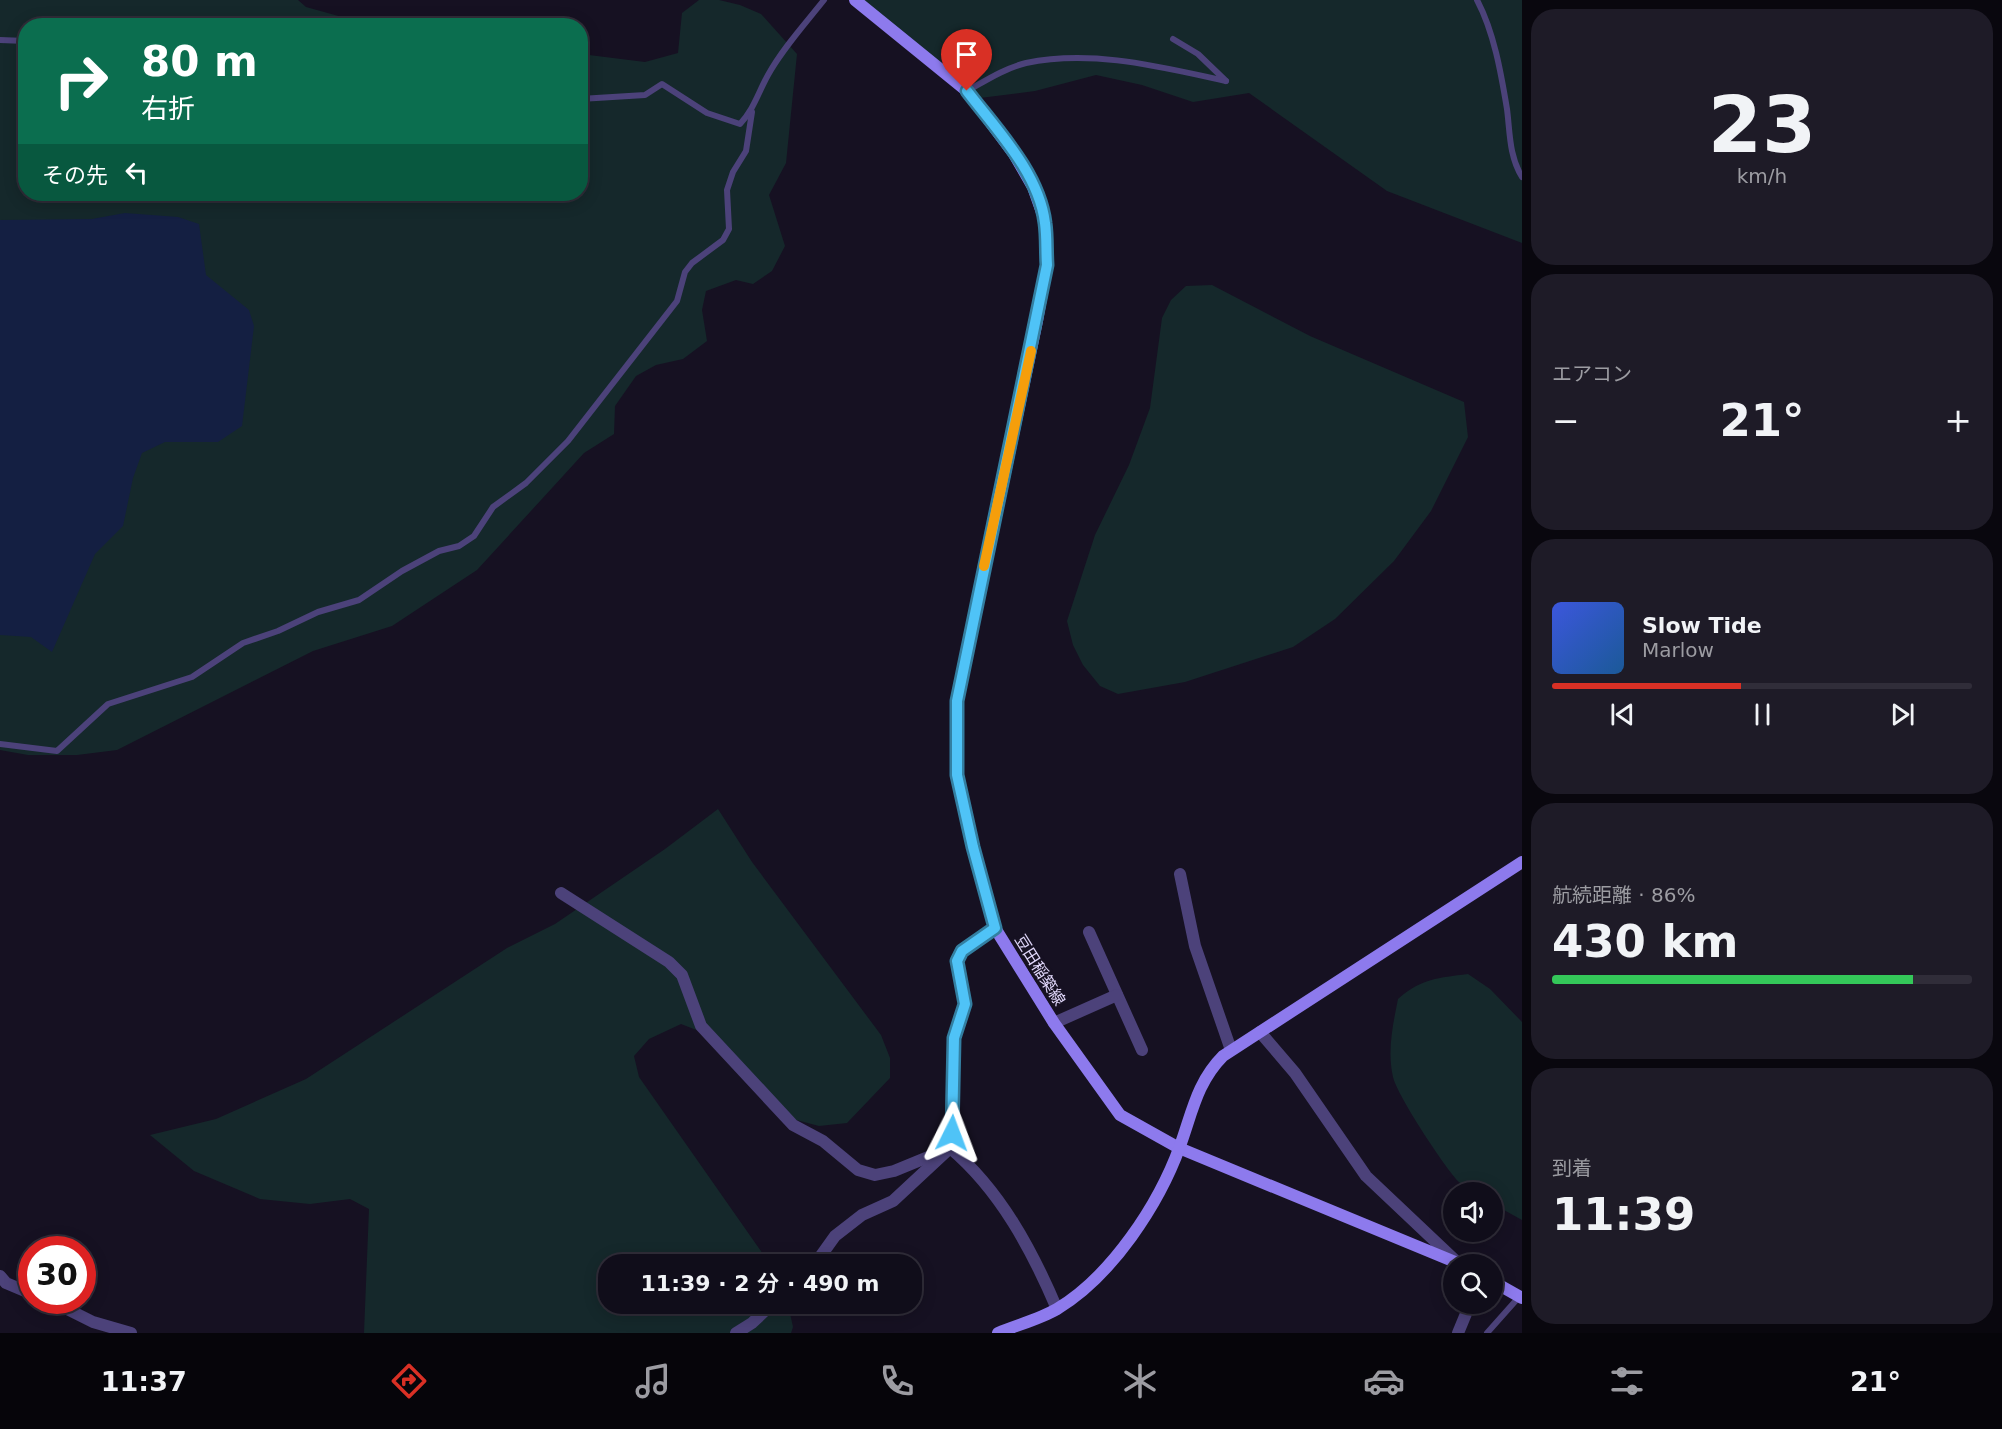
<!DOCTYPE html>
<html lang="ja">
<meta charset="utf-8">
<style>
body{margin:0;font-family:"DejaVu Sans","Noto Sans JP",sans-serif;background:#1e1b27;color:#f1f3f6;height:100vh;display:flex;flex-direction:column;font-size:22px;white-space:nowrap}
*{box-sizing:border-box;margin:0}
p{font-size:20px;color:#9c9ca2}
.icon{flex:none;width:33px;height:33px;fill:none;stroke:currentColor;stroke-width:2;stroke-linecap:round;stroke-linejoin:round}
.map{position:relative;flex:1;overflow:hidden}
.side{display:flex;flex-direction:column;gap:9px;padding:9px;background:#09070e;width:480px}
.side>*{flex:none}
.top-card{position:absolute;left:18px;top:18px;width:570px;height:183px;border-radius:24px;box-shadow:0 3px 15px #0003,0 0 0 2px #302d39;background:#0b6e4f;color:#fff;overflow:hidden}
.controls{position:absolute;left:1443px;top:1182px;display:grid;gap:12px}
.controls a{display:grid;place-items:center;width:60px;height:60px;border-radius:50%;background:#100d1a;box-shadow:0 3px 15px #0003,0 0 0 2px #302d39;font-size:30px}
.speed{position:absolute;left:18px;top:1236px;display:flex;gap:12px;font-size:30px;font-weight:700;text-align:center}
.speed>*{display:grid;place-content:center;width:78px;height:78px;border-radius:50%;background:#100d1a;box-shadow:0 3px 15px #0003,0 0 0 2px #302d39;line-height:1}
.speed .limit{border:9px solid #d22;background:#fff;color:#111}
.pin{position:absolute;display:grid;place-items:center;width:51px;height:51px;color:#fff;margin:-62px -26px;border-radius:50% 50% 50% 0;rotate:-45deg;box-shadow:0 0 6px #0007}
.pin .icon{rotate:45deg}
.me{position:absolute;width:66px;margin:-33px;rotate:3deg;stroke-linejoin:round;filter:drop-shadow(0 0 4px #0008)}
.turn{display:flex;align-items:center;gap:21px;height:126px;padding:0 24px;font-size:27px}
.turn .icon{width:78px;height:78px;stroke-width:2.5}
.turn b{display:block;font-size:42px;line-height:51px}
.then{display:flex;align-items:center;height:57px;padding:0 24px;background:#0003;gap:12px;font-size:22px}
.big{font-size:45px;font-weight:600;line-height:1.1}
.side .tile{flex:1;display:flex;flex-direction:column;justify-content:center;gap:9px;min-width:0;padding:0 21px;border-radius:24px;background:#1e1b27}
.side .dial{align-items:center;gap:0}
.dial b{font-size:78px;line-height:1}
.song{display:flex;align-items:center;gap:18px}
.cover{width:72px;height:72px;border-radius:9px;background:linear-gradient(135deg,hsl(230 70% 55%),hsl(210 70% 35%))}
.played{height:6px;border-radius:3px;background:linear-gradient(90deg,#d93025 45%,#302d39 45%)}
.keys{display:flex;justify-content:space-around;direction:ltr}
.heat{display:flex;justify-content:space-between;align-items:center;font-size:33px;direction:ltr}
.charge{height:9px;border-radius:4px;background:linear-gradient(90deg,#34c759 86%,#302d39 0)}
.trip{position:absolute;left:598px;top:1254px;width:324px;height:60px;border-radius:24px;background:#100d1a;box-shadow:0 3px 15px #0003,0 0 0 2px #302d39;font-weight:600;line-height:60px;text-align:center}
.tabs{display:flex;height:96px;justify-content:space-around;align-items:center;background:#06050a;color:#9c9ca2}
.tabs .icon{width:42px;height:42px}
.tabs .selected{color:#d93025}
.tabs b{font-size:27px;color:#f1f3f6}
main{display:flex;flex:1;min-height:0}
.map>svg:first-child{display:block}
.green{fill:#15282b}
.water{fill:#141f42}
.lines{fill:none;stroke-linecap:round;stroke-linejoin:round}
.lane{stroke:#4c427a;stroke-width:6}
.street{stroke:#4c427a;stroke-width:12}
.secondary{stroke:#8d7aed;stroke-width:12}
.route-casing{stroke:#337fa1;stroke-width:15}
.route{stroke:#4fc3f7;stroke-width:10}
.slow{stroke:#f59e0b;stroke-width:10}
.labels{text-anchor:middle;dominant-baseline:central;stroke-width:6;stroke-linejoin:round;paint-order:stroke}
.street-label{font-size:16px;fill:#e0d7fa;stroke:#161122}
</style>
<main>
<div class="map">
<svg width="1522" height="1333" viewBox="0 0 1522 1333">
<rect width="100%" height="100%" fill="#161122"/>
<g class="green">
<path d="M 0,0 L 298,0 L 306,7 L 371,25 L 26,26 L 26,194 L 580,194 L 581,54 L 645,62 L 678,53 L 682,13 L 699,0 L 719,0 L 740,5 L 761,14 L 797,54 L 786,163 L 769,195 L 785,246 L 772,271 L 753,284 L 736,280 L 706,291 L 702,310 L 707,341 L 683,359 L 656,365 L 636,376 L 615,406 L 614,434 L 584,453 L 477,570 L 392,626 L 313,651 L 117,750 L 77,755 L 28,755 L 0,750 Z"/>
<path d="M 862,0 L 1522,0 L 1522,243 L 1387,191 L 1249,93 L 1193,102 L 1142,85 L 1096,75 L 1035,91 L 980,98 Z"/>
<path d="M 1212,285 L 1310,336 L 1464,402 L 1468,437 L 1431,511 L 1394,561 L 1335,619 L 1293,647 L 1185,682 L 1118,694 L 1100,686 L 1083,665 L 1073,645 L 1067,621 L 1095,535 L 1129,465 L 1150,408 L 1162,318 L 1171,300 L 1186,286 Z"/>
<path d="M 718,809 L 752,862 L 881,1035 L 890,1058 L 890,1078 L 847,1123 L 819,1126 L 785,1117 L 699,1031 L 681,1024 L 649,1039 L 634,1056 L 639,1077 L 770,1264 L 609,1264 L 609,1304 L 788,1304 L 793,1327 L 791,1333 L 364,1333 L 369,1209 L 350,1199 L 310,1204 L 260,1199 L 194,1171 L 150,1135 L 216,1119 L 306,1079 L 507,948 L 555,924 L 665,849 Z"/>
<path d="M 1468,974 L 1490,989 L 1522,1022 L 1522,1220 L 1493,1204 L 1492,1192 C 1479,1192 1469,1192 1459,1182 C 1445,1168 1397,1095 1393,1077 C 1387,1051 1393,1024 1398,999 C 1422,978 1438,978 1468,974 Z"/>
</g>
<path class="water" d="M 125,213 L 178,217 L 199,224 L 206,275 L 249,310 L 254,326 L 242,426 L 218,442 L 165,442 L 142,453 L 133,478 L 123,526 L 95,554 L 52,652 L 31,637 L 0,635 L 0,220 L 92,219 Z"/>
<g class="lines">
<g class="lane">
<path d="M 1477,0 C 1494,32 1501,73 1507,109 C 1510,132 1509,156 1522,177"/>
<path d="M 130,26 L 133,26"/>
<path d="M 1173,39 L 1198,54 L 1226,81"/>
<path d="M 0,40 L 26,41"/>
<path d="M 967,91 C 985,81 1005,68 1026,63 C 1092,49 1161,67 1226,81"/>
<path d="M 580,99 L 645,95 L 662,84 L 707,113 L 740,124 C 754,109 758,93 768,75 C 783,48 805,24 824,0"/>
<path d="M 0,744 L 57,751 L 108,704 L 192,677 L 243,643 L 278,631 L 318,612 L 359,600 L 402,571 L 439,551 L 459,546 L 474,536 L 493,507 L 526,483 L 568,441 L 677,301 L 685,272 L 692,263 L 723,240 L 729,229 L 727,190 L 733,172 L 746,151 L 752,112"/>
<path d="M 1487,1333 L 1519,1297"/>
</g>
<g class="street">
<path d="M 1180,874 L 1195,946 L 1231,1050"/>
<path d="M 561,893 L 669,962 L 682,975 L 701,1026 L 793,1125 L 823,1141 L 858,1170 L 875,1175 L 894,1171 L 950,1148"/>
<path d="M 1089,932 L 1142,1050"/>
<path d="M 1054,1023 L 1117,995"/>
<path d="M 1260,1032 L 1295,1073 L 1366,1176 L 1457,1262"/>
<path d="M 950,1148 C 1000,1190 1032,1250 1057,1309"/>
<path d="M 815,1264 L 835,1236 L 862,1215 L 893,1201 L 950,1148 L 954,1118 L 954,1038 L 965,1004 L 957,961 L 962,951 L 995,928"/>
<path d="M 0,1276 L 6,1283 L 32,1294"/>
<path d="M 49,1300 L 93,1322 L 131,1333"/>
<path d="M 736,1333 L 752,1323 L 772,1304"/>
<path d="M 1458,1333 L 1470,1304"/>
</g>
<g class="secondary">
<path d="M 855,0 L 967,91 L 1014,154 L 1033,187 L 1045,221 L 1047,265 L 1037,321 L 957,701 L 957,775 L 973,847 L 995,928 L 1054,1023 L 1120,1115 L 1179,1148 L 1460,1264"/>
<path d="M 1492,1281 L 1522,1298"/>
<path d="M 998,1333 C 1017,1325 1040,1319 1057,1309 C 1112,1276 1159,1204 1180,1146 C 1192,1113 1197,1082 1223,1056 L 1522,862"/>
</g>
</g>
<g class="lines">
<defs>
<path id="route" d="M 952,1133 L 954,1038 L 965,1004 L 957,961 L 962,951 L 995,928 L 973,847 L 957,775 L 957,701 L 1047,265 C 1046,251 1047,237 1045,223 C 1039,173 996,129 967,91"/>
</defs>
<use href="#route" class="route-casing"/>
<use href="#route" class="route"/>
<path class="slow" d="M 984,566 L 1031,351"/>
</g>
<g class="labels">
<g class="street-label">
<text transform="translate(1040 970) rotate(58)">豆田稲築線</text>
</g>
</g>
</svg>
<div class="controls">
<a><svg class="icon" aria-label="sound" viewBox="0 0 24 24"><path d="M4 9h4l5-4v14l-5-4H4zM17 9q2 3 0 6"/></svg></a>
<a><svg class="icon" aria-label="search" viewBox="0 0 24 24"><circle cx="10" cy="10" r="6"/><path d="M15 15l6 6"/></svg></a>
</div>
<div class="speed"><div class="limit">30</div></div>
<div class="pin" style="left:967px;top:91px;background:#d93025"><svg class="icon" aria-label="arrive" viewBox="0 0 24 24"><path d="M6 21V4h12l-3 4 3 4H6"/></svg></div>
<svg class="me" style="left:952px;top:1133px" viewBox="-20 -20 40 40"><path d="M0-17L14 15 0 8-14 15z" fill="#4fc3f7" stroke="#fff" stroke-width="4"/></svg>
<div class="trip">11:39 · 2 分 · 490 m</div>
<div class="top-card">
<div class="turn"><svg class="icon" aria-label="right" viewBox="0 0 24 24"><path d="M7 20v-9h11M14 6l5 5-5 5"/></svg><div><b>80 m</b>右折</div></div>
<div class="then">その先<svg class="icon" aria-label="left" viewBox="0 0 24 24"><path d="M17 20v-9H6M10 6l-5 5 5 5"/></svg></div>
</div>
</div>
<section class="side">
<div class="tile dial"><b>23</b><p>km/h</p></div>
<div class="tile"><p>エアコン</p>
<div class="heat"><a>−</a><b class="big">21°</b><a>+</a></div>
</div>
<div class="tile">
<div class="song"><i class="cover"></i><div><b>Slow Tide</b><p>Marlow</p></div></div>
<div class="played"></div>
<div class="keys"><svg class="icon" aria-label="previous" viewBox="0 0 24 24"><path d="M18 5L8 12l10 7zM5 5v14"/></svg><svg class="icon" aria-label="pause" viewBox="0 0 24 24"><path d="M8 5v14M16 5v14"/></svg><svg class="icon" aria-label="next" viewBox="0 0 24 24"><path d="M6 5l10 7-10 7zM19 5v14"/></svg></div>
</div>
<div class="tile"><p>航続距離 · 86%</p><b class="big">430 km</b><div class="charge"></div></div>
<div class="tile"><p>到着</p><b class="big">11:39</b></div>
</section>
</main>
<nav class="tabs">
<b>11:37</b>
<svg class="icon selected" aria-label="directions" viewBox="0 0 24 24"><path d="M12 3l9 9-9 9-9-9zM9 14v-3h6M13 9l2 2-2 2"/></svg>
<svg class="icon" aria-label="music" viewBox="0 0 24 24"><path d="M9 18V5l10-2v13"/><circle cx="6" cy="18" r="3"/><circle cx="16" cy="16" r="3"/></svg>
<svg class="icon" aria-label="phone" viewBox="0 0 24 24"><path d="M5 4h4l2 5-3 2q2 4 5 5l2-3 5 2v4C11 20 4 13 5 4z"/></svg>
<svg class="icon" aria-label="climate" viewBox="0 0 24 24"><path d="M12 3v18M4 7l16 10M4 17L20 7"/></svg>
<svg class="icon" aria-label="car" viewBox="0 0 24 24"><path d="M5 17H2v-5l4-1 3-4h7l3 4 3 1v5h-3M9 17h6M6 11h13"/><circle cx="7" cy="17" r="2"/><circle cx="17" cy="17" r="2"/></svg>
<svg class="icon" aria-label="filters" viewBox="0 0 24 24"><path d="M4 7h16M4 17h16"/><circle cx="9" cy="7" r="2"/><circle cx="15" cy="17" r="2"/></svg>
<b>21°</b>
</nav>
